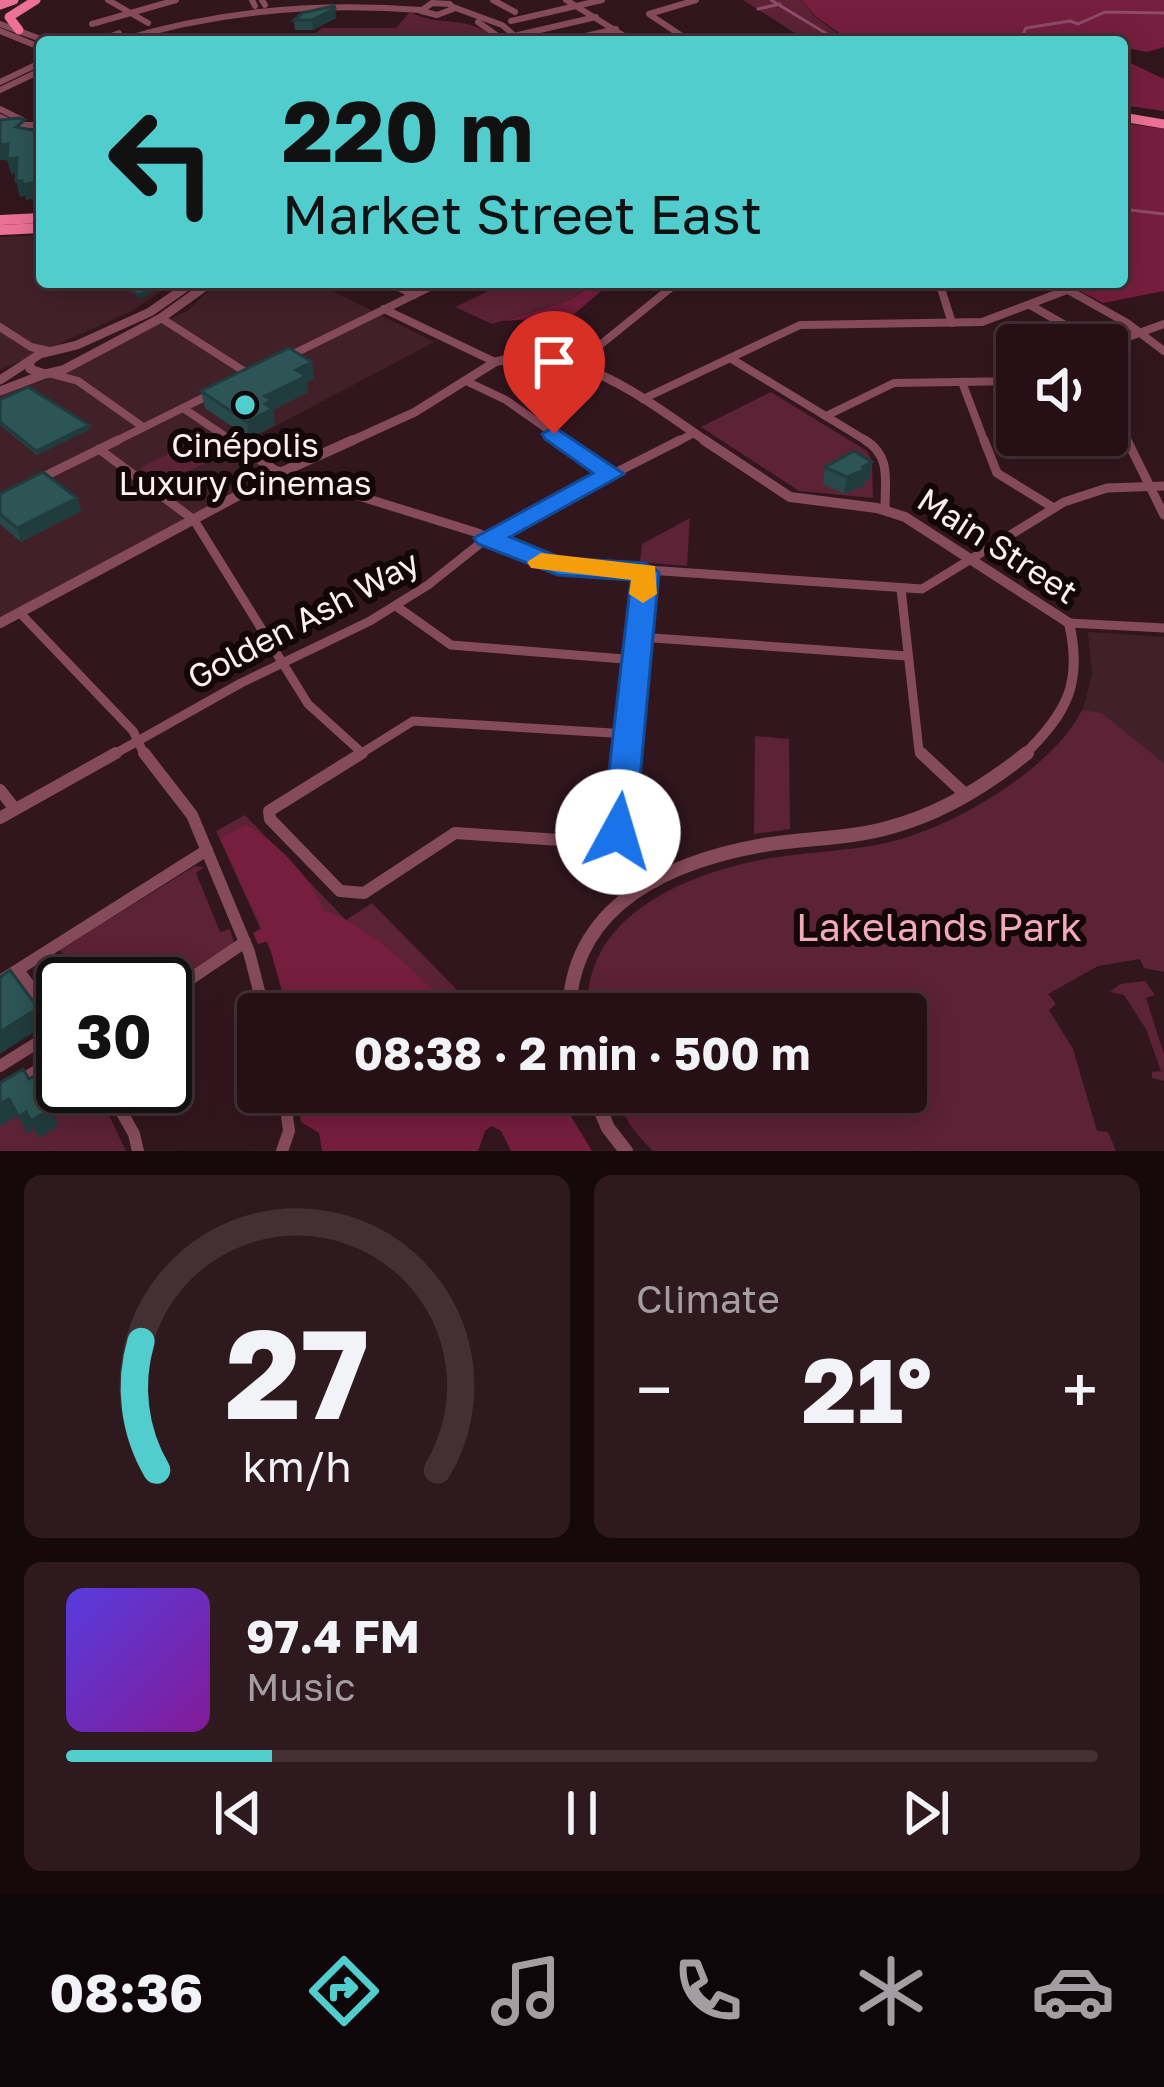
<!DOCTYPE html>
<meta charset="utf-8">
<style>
body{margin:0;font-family:"Golos Text",sans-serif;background:#2e191f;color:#f1f3f6;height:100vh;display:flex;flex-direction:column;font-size:45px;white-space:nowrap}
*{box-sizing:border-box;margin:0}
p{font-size:39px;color:#a49da1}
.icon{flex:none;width:66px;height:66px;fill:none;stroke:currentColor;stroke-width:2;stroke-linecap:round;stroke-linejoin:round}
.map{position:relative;height:1151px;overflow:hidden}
.side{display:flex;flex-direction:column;gap:24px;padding:24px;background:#15090c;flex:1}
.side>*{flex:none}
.banner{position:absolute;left:36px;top:36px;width:1092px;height:252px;border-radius:12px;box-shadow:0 6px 30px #0003,0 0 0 3px #423035;background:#52cdce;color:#111;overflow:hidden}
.controls{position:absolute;left:996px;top:324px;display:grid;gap:24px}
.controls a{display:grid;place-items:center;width:132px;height:132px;border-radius:12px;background:#261016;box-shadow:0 6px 30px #0003,0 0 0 3px #423035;font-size:60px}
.speed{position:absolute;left:36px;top:957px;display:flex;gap:24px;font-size:60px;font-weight:700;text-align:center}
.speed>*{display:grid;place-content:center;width:156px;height:156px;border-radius:50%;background:#261016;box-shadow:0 6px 30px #0003,0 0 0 3px #423035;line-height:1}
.speed .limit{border:6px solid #111;border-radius:18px;background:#fff;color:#111}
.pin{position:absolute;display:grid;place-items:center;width:102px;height:102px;color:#fff;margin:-123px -51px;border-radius:50% 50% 50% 0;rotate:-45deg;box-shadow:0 0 12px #0007}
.pin .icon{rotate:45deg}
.me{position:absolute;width:132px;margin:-66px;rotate:6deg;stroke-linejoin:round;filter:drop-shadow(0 0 9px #0008)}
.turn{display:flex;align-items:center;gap:42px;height:252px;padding:0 48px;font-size:54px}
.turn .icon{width:156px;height:156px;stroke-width:2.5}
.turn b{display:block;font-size:84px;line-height:102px}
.big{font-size:90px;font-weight:700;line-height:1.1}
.side .widget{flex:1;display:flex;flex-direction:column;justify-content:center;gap:18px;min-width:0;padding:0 42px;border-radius:18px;background:#2e191f}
.side .dial{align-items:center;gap:0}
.dial svg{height:312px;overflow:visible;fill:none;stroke:#423035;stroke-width:7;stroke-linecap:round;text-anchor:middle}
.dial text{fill:#f1f3f6;stroke:none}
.song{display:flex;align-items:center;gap:36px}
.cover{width:144px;height:144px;border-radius:18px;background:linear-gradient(135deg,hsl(250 70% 55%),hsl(290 70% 35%))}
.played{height:12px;border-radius:6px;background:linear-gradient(90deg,#52cdce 20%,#423035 20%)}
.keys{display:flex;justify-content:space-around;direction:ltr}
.heat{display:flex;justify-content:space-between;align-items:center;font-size:66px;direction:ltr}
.side .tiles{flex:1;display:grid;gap:24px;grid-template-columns:1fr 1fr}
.widget:last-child{grid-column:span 2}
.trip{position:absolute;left:237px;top:993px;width:690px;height:120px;border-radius:12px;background:#261016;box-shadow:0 6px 30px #0003,0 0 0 3px #423035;font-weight:700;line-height:120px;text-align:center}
.tab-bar{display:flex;height:192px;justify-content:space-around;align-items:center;background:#0f0609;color:#a49da1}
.tab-bar .icon{width:84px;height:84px}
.tab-bar .on{color:#52cdce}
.tab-bar b{font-size:54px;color:#f1f3f6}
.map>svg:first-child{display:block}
.built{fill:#42202a}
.green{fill:#5c2235}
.forest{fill:#761e3e}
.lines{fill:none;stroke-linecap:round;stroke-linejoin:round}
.stream{stroke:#8e4a68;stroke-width:3}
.minor-far3{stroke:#864b5b;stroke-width:6}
.minor-far2{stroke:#864b5b;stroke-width:8}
.minor-far1{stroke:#864b5b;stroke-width:9}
.minor{stroke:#864b5b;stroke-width:12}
.tertiary-far3{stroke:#864b5b;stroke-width:6}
.tertiary-far2{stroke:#864b5b;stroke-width:9}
.tertiary-far1{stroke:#864b5b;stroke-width:10}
.tertiary{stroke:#864b5b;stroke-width:14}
.primary-far1{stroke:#ec7196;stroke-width:9}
.primary{stroke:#ec7196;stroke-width:10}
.wall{fill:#274949}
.shaded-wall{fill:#203c3c}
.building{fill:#2d5555;stroke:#203c3c;stroke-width:3}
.route{fill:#1a73e8;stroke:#114b97;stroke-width:3}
.slow{fill:#f59e0b}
.poi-dot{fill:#52cdce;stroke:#120609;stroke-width:4.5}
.labels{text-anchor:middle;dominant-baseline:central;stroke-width:12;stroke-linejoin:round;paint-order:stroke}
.poi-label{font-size:33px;fill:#fcf0f3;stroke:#120609}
.street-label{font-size:33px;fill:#fcf0f3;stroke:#120609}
.near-park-label{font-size:39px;fill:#f4a8bb;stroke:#120609}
</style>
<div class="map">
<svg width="1164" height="1151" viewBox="0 0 1164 1151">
<rect width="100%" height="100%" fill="#32161e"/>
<g class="built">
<path d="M 42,235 L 42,282 L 176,282 L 130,312 L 0,370 L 0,237 Z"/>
<path d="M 218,282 L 315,282 L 434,342 L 236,447 L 271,472 L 0,618 L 0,396 L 187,311 Z"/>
<path d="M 1088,632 L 1164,637 L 1164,763 L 1102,713 L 1082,714 L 1092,674 Z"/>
</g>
<g class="green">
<path d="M 743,0 L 802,0 L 814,16 L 849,42 L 798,35 Z"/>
<path d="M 410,12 C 442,29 468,12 499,42 L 305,42 L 322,28 L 396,28 Z"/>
<path d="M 507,282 L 536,282 L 554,289 L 580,283 L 586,288 L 568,301 L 492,324 L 455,307 Z"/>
<path d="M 771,392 L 867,451 L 872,461 L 873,498 L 799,491 L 701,427 Z"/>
<path d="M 207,434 L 230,450 L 163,485 L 140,468 Z"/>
<path d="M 690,518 L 687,566 L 640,562 L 642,544 Z"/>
<path d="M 1082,710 L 1102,713 L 1164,763 L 1164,972 L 1144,968 L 1140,959 L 1098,966 L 1048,994 L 1056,1004 L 1049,1010 L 1073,1049 L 1097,1131 L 1108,1132 L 1116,1151 L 653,1151 C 634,1133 623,1116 613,1092 L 906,1092 L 906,1014 L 588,1014 C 581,915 689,872 771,858 C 814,851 857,851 898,840 C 960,823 1053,768 1082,710 Z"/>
<path d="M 755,736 L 789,739 L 790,829 L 754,834 Z"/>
<path d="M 245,815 L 346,920 L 372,903 L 463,996 L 489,1014 L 288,1014 L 271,952 L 216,831 Z"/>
<path d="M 195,866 L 204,867 L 196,873 L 220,932 L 230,929 L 234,943 L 165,991 L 165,984 L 63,984 L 63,1014 L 37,979 L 68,959 L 60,950 Z"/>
<path d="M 1145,981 L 1155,995 L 1146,998 L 1164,1054 L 1164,1081 L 1152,1078 L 1152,1072 L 1161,1071 L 1146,1029 L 1124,995 L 1110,992 L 1120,984 Z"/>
<path d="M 63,1066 L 63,1086 L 95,1086 L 126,1151 L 0,1151 L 0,1104 Z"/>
</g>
<g class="forest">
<path d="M 802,0 L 1164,0 L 1164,47 L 1147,52 L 1132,49 L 1122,55 L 1122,42 L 852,42 L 815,16 Z"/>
<path d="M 1122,59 L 1164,79 L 1164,111 L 1122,105 Z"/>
<path d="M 1122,123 L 1164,129 L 1164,291 L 1103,303 L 1063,282 L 1122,282 Z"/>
<path d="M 536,282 L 612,282 L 560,326 L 530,319 L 503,321 L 568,301 L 586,289 L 580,283 L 554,289 Z"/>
<path d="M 246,825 C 273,838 315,881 323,910 C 379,930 415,975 459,1014 L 289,1014 L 268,941 L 258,944 L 253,933 L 262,928 L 220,838 Z"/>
<path d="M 308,1092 L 556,1092 L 592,1151 L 511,1151 L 501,1131 L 492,1126 L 485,1131 L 478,1151 L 322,1151 L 319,1133 L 301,1122 L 299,1108 L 311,1104 Z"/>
</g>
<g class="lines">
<g class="stream">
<path d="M 771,0 L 837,40"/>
<path d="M 758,9 L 780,4"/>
<path d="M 1031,42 L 1023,34 L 1026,28 L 1070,21 L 1078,24 L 1105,12 L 1164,13"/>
<path d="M 1122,209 L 1164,214"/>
</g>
<g class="minor-far3">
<path d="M 108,0 L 148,23"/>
<path d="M 252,0 L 255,6"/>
<path d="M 262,0 L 265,5"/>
<path d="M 493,0 L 515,12"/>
<path d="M 566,0 L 634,42"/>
<path d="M 511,21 L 602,0"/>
<path d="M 92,24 L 176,0"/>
<path d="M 518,35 L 596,17"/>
<path d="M 560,42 L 616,29"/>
<path d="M 691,42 L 649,14 L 696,0"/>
<path d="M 707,42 L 750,37 L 768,42"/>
<path d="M 0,109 L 22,120"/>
<path d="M 0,117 L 17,125 L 42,125"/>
</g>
<g class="minor-far2">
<path d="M 389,282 L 414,295"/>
<path d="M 939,282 L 952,323"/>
<path d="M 1054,282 L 1127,323 L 1164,351"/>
<path d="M 1030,305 L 1100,345"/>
<path d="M 384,309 L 495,362"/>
<path d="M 161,318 L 250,375"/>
<path d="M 0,327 L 31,347 L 49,351"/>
<path d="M 1106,345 L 1164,324"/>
<path d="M 289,356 L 440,282"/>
<path d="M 730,358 L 870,443"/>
<path d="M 574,366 L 678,282"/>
<path d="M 52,374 L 78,381 L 143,427"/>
<path d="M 466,381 L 506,400 L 567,443"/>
<path d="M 962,382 L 985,443"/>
<path d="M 643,399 L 800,325 L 982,322 L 1067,290"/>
<path d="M 1107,400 L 1128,443"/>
<path d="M 183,408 L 235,443"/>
<path d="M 826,416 L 894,383 L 1017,381"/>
<path d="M 112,443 L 209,395"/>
<path d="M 675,443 L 694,433"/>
</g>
<g class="minor-far1">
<path d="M 230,440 L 275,470 L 478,533 L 546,563 L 922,589 L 1064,502 L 1107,488 L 1164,486"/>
<path d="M 563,440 L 611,474"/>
<path d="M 865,440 C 891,456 885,479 885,507"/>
<path d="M 984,440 L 997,473 L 1054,508"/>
<path d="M 1127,440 L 1164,515"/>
<path d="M 99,449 L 194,520 L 308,704 L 360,751"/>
<path d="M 41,478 L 118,440"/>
<path d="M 901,589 L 919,751 L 924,756"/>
<path d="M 396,606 L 451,645 L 636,660"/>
<path d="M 21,614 L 133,731 L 145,756"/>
<path d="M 1069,623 L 1164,628"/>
<path d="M 639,637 L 907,656"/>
<path d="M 111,756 L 241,683 L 370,621 L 428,585 L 487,538 L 680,440"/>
<path d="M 357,756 L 413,721 L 629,734"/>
<path d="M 626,756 L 645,572"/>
</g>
<g class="minor">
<path d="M 144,753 L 192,815 L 249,952 L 265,1014"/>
<path d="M 362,753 L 269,811 L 270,819 L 340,891 L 364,893 L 455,833 L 619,844"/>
<path d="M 626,753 L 619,844 L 654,882"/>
<path d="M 921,753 L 965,794"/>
<path d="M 0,790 L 15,809"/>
<path d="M 0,818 L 116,753"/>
<path d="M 18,970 L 63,1032"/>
<path d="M 0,981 L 207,850"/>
<path d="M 165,996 L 245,942"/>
<path d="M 0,1066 L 61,1028"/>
<path d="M 107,1086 L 134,1134 L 138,1151"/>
<path d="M 0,1093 L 63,1055"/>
<path d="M 282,1151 L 289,1131 L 284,1092"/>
</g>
<g class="tertiary-far3">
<path d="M 432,3 L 450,4 L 453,9 L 437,15 L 421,11 Z"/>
<path d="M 453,7 L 502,25 L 522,42"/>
<path d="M 478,22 L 506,42"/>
<path d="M 0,24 L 49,42"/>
<path d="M 0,31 L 42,48"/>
<path d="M 96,42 L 119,33"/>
<path d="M 115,42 C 214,11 318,2 421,10"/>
<path d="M 0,82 L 42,62"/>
<path d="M 0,90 L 42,70"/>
</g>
<g class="tertiary-far2">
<path d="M 30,363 L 30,369 L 45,374 L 63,370 L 161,318 L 211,282"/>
<path d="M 0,380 L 40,354 L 77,345 L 150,312 L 193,282"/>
<path d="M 0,391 L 42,375"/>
<path d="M 347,443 L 415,412 L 495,362 C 575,341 647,401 709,443"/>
</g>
<g class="tertiary-far1">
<path d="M 704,440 L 790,497 L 877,508 L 905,517 L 1069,623 C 1083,683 1067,713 1023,756"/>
<path d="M 0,623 L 282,472 L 353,440"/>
</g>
<g class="tertiary">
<path d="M 569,1014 C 571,905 668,862 764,845 C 806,838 850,839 891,827 C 942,813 986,786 1027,753"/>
<path d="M 593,1092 L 608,1128 L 626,1151"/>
</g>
<g class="primary-far1">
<path d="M 0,5 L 14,0"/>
<path d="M 19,30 L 9,17 L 36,0"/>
<path d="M 1122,117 L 1164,124"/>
</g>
<g class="primary">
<path d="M 0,220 L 42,218"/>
<path d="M 0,230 L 42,228"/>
</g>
</g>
<g class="wall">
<path d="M 336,18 L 313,30 L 295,30 L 294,20 Z"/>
<path d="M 314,379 L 307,382 L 308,392 L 273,410 L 275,425 L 249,438 L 205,408 L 201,391 Z"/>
<path d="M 0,400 L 90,429 L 37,455 L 0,425 Z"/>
<path d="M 872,462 L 869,479 L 865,482 L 864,486 L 844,494 L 823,484 L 825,467 Z"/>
<path d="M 0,494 L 77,498 L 81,511 L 21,542 L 0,524 Z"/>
</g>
<g class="shaded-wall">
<path d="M 335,8 L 336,18 L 313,30 L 312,20 Z"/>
<path d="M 8,144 L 17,158 L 21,172 L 11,174 L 7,160 L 0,160 L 0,145 Z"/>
<path d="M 16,181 L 42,181 L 42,197 L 26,200 L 25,196 L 20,197 Z"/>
<path d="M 159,284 L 160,288 L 140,299 L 139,295 Z"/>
<path d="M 312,362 L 314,379 L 307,382 L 308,392 L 273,410 L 275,425 L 249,438 L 247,422 L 265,396 L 296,370 Z"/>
<path d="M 89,425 L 90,429 L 37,455 L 36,451 Z"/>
<path d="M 872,462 L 869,479 L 865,482 L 864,486 L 844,494 L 847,477 Z"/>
<path d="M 77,498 L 81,511 L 21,542 L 17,528 Z"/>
<path d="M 38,1008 L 45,1025 L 0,1054 L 0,1032 Z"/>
<path d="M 63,1083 L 63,1086 L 72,1086 L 77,1097 L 57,1108 L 60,1114 L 55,1117 L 58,1126 L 39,1138 L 31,1121 L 46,1100 L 49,1092 Z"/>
<path d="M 9,1099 L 17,1116 L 0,1126 L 0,1104 Z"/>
<path d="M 26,1112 L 34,1130 L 27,1134 L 19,1117 Z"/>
</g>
<g class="building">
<path d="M 334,6 L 335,8 L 312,20 L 294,20 L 302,13 Z"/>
<path d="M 19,118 L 25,120 L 16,127 L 42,132 L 42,181 L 22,185 L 22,181 L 16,181 L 17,158 L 7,159 L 8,144 L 0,145 L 0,120 Z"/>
<path d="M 140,282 L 155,282 L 159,284 L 139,295 L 127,289 Z"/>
<path d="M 289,348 L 312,362 L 296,370 L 306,376 L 265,396 L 272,400 L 265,404 L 272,409 L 247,422 L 201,391 Z"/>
<path d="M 28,387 L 89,425 L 36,451 L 0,422 L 0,400 Z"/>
<path d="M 854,451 L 872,462 L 863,467 L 867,469 L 847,477 L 825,467 Z"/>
<path d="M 43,472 L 77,498 L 17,528 L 0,514 L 0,494 Z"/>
<path d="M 10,970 L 38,1008 L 0,1032 L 0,977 Z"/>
<path d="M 58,1061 L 63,1069 L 63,1083 L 49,1092 L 52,1097 L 46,1100 L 51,1109 L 31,1121 L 26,1112 L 19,1117 L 9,1099 L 0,1104 L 0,1083 L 23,1069 L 29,1079 Z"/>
</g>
<path class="route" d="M 554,427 L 624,474 L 510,537 L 561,558 L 645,563 L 659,572 L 635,832 L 630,841 L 618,845 L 607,841 L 602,832 L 631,580 L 558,575 L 478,544 L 474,538 L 593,473 L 545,439 L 542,434 Z"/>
<path class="slow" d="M 541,553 L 655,566 L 657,594 L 643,603 L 629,594 L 631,580 L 531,568 L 527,562 Z"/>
<circle class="poi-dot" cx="245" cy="405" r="12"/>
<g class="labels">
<g class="poi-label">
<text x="245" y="444">Cinépolis<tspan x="245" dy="38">Luxury Cinemas</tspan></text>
</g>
<g class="street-label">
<text transform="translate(998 545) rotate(33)">Main Street</text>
<text transform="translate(303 619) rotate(-28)">Golden Ash Way</text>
</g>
<g class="near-park-label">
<text x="939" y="926">Lakelands Park</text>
</g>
</g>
</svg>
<div class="controls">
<a><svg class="icon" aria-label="sound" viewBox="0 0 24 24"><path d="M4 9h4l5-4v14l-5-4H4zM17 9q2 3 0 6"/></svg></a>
</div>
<div class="speed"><div class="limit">30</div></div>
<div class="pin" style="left:554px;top:434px;background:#d93025"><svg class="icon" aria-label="arrive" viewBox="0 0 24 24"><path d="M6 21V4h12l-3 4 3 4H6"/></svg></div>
<svg class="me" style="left:618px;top:832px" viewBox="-20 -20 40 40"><circle r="19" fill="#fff"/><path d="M0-13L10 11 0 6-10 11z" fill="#1a73e8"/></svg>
<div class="trip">08:38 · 2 min · 500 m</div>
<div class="banner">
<div class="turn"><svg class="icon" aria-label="left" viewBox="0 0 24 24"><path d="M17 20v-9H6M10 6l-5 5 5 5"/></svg><div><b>220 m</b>Market Street East</div></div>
</div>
</div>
<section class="side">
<div class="tiles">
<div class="widget dial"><svg viewBox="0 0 100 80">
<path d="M14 69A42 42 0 1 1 86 69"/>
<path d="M14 69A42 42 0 0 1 10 36" stroke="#52cdce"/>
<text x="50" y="56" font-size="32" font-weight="700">27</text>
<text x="50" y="72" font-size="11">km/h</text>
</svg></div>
<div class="widget"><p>Climate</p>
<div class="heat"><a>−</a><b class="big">21°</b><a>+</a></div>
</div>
<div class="widget">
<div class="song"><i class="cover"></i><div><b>97.4 FM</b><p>Music</p></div></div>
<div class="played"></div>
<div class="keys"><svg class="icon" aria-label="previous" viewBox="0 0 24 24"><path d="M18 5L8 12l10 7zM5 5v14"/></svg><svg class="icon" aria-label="pause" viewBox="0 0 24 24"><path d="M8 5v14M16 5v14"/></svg><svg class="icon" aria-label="next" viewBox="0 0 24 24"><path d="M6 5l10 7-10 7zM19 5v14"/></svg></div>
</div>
</div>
</section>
<nav class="tab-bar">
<b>08:36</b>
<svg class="icon on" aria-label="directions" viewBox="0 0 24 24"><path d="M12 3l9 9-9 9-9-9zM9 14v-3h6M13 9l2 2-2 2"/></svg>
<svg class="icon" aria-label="music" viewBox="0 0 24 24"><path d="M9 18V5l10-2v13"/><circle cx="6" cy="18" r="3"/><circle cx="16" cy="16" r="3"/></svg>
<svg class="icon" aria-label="phone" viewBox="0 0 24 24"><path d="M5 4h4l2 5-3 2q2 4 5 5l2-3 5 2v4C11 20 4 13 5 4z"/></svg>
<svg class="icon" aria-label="climate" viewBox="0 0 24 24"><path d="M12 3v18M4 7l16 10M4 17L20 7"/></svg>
<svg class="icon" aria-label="car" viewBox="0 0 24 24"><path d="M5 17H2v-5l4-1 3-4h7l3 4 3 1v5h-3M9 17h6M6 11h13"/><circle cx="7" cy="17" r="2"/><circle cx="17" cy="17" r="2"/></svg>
</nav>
